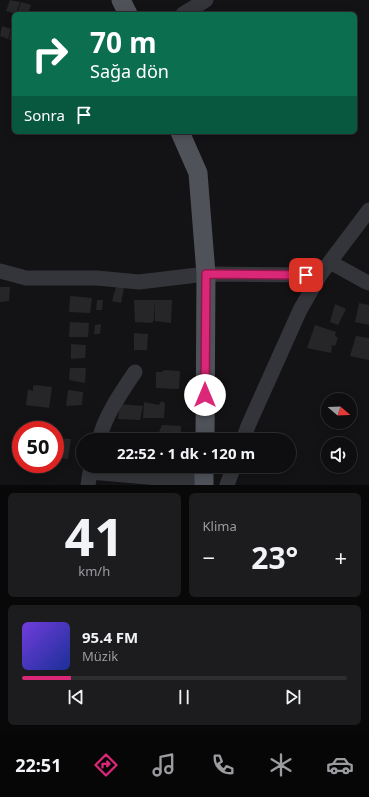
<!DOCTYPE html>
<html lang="tr">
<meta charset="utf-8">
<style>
body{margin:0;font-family:"Noto Sans",sans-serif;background:#1c1c1e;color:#f1f3f6;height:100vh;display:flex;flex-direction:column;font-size:15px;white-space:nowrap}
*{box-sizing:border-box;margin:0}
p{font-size:13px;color:#9b9c9f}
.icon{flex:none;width:22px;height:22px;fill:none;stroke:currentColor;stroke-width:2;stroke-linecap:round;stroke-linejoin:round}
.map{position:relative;height:485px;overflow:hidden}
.details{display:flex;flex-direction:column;gap:8px;padding:8px;background:#080809;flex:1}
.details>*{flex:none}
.hud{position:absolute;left:12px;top:12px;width:345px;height:122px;border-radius:6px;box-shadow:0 2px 10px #0003,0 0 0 1px #2e2e30;background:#0b6e4f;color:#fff;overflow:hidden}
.needle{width:26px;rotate:109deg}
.controls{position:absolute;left:321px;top:393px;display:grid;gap:8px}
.controls a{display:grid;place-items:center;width:36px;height:36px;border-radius:50%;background:#0e0e10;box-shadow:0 2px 10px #0003,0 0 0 1px #2e2e30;font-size:20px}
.speed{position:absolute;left:12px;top:421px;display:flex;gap:8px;font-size:20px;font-weight:700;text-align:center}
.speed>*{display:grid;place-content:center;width:52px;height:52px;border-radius:50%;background:#0e0e10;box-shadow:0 2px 10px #0003,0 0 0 1px #2e2e30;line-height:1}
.speed .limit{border:6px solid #d22;background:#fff;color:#111}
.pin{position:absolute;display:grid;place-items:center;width:34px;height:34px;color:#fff;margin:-17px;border-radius:8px;box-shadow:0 2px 6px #0006}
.me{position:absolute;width:44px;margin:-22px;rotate:0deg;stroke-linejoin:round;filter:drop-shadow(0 0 3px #0008)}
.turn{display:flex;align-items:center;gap:14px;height:84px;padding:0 12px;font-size:18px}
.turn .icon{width:52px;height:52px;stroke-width:2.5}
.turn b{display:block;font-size:28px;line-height:34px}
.then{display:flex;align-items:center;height:38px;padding:0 12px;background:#0003;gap:8px;font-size:15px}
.big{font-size:30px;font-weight:700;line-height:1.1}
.details .card{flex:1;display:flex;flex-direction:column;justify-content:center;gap:6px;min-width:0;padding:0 14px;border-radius:6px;background:#1c1c1e}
.details .dial{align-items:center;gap:0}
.dial b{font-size:52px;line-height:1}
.song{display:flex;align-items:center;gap:12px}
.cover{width:48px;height:48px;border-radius:6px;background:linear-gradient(135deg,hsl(260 70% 55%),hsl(230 70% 35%))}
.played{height:4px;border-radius:2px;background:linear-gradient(90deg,#db2777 15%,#2e2e30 15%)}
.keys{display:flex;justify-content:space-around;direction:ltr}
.heat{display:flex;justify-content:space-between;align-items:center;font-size:22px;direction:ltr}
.details .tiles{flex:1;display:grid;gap:8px;grid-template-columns:1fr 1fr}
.card:last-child{grid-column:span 2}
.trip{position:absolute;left:76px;top:433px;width:220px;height:40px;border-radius:20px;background:#0e0e10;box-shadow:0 2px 10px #0003,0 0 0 1px #2e2e30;font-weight:700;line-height:40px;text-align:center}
.dock{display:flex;height:64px;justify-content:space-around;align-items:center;background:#060606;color:#9b9c9f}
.dock .icon{width:28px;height:28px}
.dock .current{color:#db2777}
.dock b{font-size:18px;color:#f1f3f6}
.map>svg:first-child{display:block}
.building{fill:#262629}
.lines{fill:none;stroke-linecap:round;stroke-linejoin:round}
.minor{stroke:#34353a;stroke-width:15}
.major{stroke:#4f5259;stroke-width:19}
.route-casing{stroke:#8e194d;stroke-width:10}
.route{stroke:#db2777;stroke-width:7}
</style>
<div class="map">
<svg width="369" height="485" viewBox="0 0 369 485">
<rect width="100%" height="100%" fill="#131315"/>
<g class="building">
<path d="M 10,0 L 20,2 L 16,14 L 6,11 Z"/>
<path d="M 21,2 L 31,5 L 28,14 L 17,14 Z"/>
<path d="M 2,26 L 11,29 L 8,39 L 0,36 Z"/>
<path d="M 12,29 L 14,30 L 14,42 L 9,39 Z"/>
<path d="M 0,287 L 10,287 L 9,301 L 0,302 Z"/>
<path d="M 116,287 L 124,288 L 121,303 L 112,301 Z"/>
<path d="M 70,296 L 92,298 L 90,313 L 69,312 Z"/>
<path d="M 97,300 L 103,300 L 102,310 L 96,310 Z"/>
<path d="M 134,300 L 155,300 L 154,320 L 152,323 L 135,322 Z"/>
<path d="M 155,300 L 172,300 L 171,323 L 155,321 Z"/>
<path d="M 359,303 L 369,305 L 369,325 L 355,322 Z"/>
<path d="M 335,304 L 346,309 L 338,325 L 330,322 Z"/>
<path d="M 70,322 L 89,323 L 88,337 L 69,337 Z"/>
<path d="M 101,324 L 100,334 L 94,334 L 95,325 Z"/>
<path d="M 315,325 L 336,332 L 335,336 L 338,338 L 335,346 L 332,345 L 331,353 L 307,348 Z"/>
<path d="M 134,333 L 148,334 L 147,350 L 134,350 Z"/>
<path d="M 356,336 L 369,338 L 369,360 L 350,356 Z"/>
<path d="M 71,344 L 86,345 L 85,358 L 71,359 Z"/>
<path d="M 70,368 L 86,368 L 85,383 L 69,380 Z"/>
<path d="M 164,370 L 180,371 L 179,389 L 156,388 L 156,372 L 162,372 Z"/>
<path d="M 35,385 L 52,387 L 49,408 L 26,405 L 28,389 L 33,391 L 33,386 Z"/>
<path d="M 68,390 L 83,392 L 82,405 L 66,406 Z"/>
<path d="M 161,401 L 165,403 L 164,418 L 143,418 L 144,402 L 159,405 Z"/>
<path d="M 120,404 L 143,406 L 140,420 L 118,419 Z"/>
<path d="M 162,425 L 181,426 L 181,440 L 159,440 L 159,432 Z"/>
<path d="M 55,438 L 71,439 L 68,459 L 55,457 Z"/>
</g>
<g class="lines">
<g class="minor">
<path d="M 183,14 L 206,0"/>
<path d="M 330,262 L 366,282 L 369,283"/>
<path d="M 0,271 L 26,278 L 97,278 L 139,282 L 206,274 L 320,275"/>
<path d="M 99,440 C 105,415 121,393 135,372"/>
<path d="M 243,440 L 248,426 L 300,310 L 320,275 L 369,210"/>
<path d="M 88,485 L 90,472 L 204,482"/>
<path d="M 227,485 L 234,466"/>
</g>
<g class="major">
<path d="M 121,0 L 128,14"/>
<path d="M 180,132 L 198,173 L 206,274 L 205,440"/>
<path d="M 204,485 L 204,466"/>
</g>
</g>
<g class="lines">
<defs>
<path id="route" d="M 205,395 L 206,274 L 306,275"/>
</defs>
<use href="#route" class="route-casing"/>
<use href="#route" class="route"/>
</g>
</svg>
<div class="controls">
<a><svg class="needle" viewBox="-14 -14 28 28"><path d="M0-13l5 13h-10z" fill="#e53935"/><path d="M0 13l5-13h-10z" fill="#9b9c9f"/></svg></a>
<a><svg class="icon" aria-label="sound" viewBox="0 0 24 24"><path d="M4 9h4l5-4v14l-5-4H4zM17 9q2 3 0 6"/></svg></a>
</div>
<div class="speed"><div class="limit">50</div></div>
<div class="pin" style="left:306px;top:275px;background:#d93025"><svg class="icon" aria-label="arrive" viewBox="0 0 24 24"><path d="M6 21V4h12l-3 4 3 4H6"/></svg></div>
<svg class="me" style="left:205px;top:395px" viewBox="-20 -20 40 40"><circle r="19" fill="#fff"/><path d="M0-13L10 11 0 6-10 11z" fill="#db2777"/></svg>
<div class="trip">22:52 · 1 dk · 120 m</div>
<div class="hud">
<div class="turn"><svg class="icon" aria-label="right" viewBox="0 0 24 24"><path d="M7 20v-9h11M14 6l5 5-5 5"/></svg><div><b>70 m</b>Sağa dön</div></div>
<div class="then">Sonra<svg class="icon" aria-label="arrive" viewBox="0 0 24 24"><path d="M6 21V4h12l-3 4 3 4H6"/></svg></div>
</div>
</div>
<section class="details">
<div class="tiles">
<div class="card dial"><b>41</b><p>km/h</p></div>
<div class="card"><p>Klima</p>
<div class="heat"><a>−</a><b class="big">23°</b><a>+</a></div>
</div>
<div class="card">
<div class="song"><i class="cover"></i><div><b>95.4 FM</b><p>Müzik</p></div></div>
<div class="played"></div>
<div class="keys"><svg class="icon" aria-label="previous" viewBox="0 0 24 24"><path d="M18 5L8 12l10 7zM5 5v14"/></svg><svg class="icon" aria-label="pause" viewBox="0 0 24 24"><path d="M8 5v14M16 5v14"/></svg><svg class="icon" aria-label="next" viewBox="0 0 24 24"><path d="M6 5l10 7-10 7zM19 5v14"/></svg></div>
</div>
</div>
</section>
<nav class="dock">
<b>22:51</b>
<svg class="icon current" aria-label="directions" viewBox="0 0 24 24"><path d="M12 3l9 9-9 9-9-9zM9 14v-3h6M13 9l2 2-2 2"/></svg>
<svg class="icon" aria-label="music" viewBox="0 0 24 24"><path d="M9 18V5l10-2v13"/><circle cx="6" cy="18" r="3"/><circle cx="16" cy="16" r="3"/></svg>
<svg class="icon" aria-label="phone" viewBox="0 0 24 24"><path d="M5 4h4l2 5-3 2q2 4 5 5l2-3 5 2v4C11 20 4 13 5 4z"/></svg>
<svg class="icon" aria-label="climate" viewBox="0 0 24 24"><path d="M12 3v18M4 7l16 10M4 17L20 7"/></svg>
<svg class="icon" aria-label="car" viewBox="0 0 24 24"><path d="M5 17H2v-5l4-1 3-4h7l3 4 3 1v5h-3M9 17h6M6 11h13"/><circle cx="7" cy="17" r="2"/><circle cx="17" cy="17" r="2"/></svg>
</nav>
